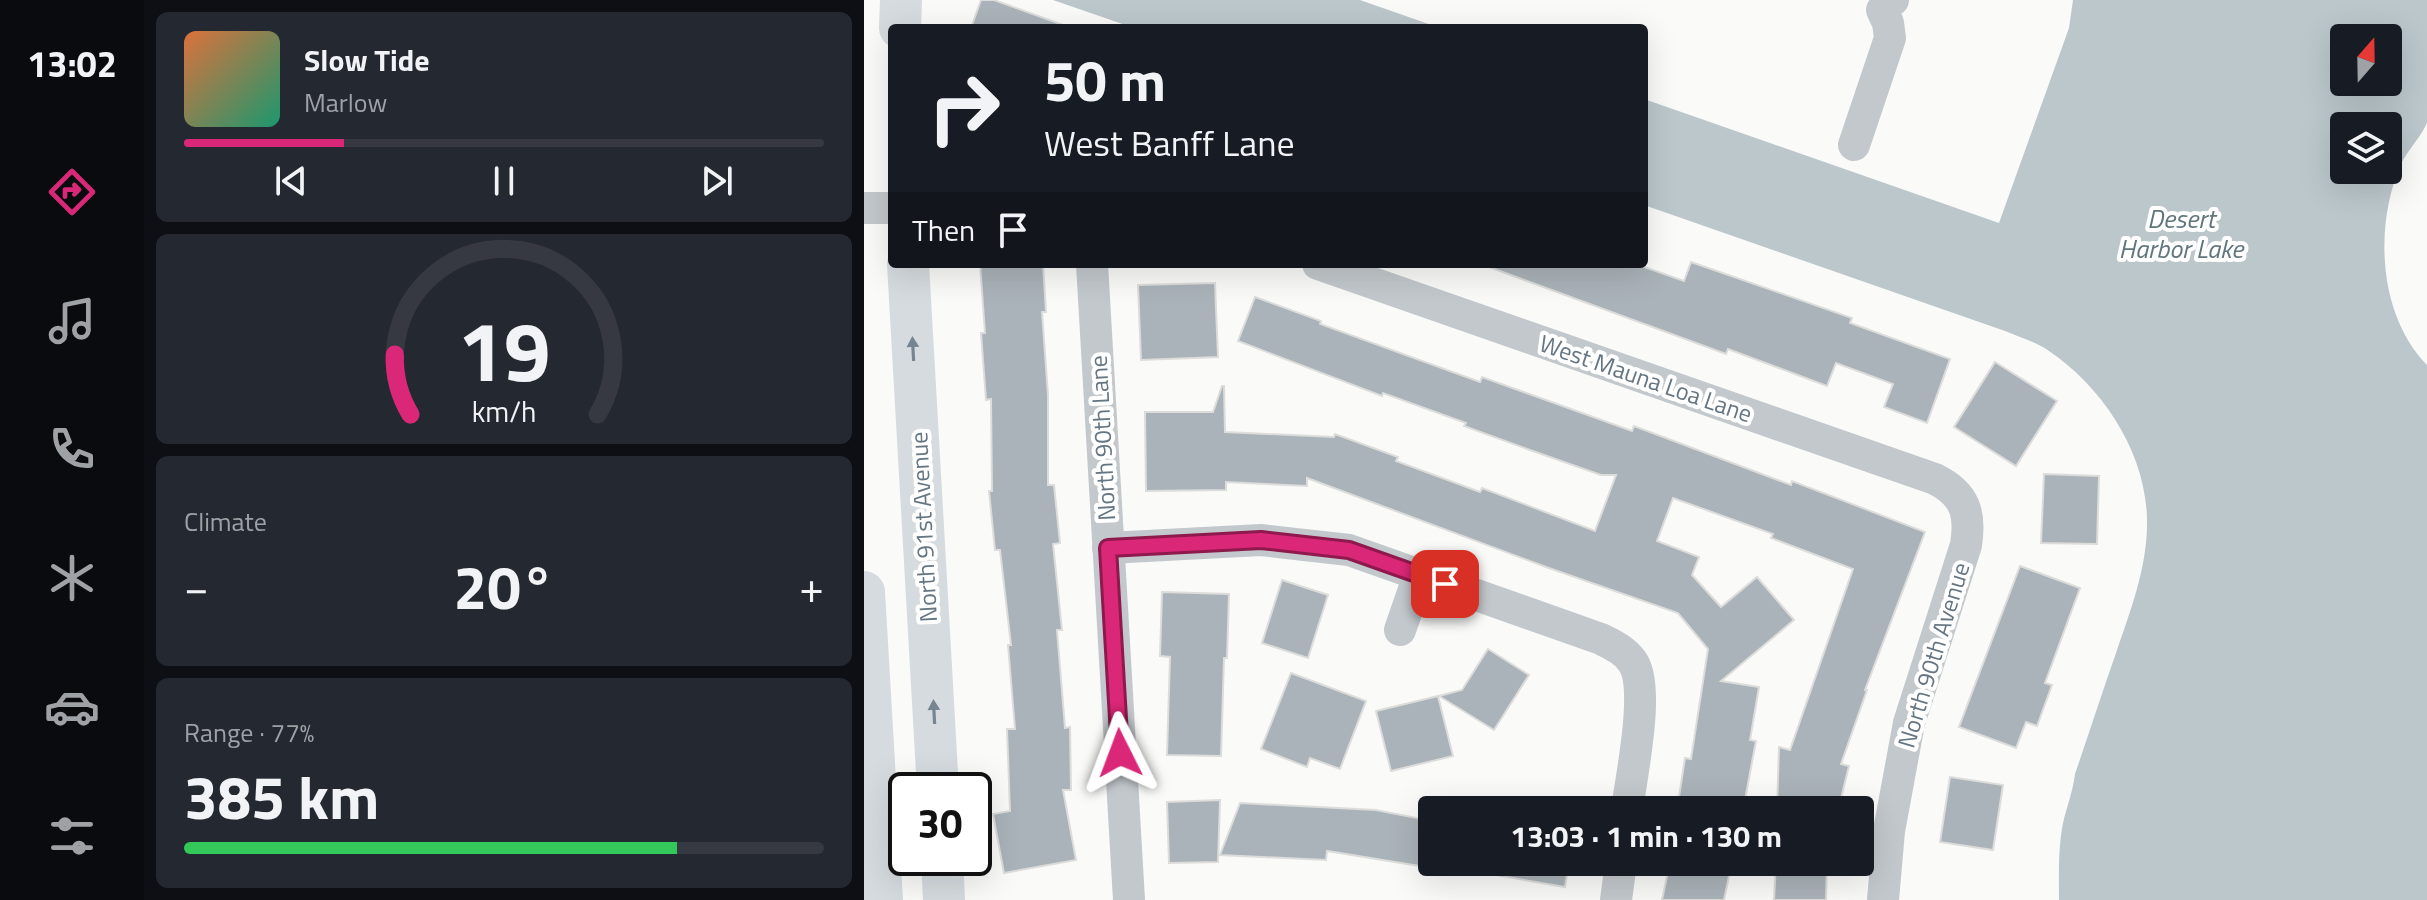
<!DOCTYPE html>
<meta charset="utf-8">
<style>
body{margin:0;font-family:"Titillium Web",sans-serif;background:#242831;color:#f1f3f6;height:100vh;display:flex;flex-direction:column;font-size:30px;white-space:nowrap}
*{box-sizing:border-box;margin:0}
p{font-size:26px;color:#9ea1a6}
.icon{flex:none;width:44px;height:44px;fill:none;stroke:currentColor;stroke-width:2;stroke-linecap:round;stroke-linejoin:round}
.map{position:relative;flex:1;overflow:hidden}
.sheet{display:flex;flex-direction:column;gap:12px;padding:12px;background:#0d0f14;width:720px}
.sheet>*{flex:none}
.banner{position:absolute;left:24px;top:24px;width:760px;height:244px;border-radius:8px;box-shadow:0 8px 32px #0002;background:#171b24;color:#f1f3f6;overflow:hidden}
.needle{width:52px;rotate:20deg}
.fabs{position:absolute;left:1466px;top:24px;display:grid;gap:16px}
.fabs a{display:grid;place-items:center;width:72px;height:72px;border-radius:8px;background:#171b24;box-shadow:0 8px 32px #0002;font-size:40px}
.speed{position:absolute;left:24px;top:772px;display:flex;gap:16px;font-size:40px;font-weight:700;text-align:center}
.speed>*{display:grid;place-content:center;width:104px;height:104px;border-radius:50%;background:#171b24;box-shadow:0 8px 32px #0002;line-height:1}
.speed .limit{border:4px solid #111;border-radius:12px;background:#fff;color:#111}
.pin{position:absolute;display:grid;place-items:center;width:68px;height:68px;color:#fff;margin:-34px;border-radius:16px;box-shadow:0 4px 12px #0006}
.me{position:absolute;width:88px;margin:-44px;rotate:357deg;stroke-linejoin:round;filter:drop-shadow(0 0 6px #0008)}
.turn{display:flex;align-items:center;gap:28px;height:168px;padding:0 24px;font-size:36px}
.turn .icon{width:104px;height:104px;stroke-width:2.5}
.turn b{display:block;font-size:56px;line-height:68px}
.then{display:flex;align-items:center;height:76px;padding:0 24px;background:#0003;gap:16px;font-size:30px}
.big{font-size:60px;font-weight:700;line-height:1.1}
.sheet .card{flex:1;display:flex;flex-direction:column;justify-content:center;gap:12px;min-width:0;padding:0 28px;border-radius:12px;background:#242831}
.sheet .dial{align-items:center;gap:0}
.dial svg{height:208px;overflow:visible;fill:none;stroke:#363941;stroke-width:7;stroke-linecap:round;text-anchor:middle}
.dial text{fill:#f1f3f6;stroke:none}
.song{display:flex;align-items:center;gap:24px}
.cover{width:96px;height:96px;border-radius:12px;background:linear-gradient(135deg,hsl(20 70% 55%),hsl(160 70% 35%))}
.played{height:8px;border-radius:4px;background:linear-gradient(90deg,#db2777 25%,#363941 25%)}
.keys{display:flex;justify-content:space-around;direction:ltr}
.heat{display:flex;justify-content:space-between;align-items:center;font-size:44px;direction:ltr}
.charge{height:12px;border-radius:6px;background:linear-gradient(90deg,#34c759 77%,#363941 0)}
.trip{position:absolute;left:554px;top:796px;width:456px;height:80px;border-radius:8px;background:#171b24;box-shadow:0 8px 32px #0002;font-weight:700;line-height:80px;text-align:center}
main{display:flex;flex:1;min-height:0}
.dock{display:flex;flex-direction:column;width:144px;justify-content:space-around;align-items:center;background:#090b0e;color:#9ea1a6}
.dock .icon{width:56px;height:56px}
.dock .active{color:#db2777}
.dock b{font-size:36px;color:#f1f3f6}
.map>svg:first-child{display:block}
.water{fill:#bbc7cb;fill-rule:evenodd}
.building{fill:#aab3b9;stroke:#dcdcda;stroke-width:2}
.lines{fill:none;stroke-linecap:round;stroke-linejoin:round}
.minor{stroke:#c3c8cc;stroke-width:32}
.major{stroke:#d6dbdf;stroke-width:42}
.oneway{fill:#768591}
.route-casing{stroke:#8e194d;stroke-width:20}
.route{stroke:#db2777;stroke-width:14}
.labels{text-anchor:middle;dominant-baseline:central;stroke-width:8;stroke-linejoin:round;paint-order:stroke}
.street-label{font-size:24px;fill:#657683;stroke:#fff}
.water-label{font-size:26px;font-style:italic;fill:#60757c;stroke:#fff}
</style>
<main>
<nav class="dock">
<b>13:02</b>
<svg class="icon active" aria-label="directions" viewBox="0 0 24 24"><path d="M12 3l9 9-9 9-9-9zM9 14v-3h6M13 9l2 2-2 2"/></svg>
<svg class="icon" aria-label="music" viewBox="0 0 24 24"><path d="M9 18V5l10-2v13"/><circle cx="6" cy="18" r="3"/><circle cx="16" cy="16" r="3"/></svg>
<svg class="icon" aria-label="phone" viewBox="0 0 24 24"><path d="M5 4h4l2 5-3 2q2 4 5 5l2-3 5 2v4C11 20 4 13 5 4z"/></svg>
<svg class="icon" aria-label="climate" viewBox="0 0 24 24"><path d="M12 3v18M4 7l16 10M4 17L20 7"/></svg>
<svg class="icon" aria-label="car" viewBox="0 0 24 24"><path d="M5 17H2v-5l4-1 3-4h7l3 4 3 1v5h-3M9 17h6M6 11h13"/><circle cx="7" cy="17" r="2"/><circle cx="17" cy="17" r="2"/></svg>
<svg class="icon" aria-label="filters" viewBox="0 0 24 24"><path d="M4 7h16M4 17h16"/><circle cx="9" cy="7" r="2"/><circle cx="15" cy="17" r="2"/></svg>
</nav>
<section class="sheet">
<div class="card">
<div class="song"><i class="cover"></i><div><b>Slow Tide</b><p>Marlow</p></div></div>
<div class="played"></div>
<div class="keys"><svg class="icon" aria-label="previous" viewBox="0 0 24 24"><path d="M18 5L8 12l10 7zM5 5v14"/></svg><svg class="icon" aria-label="pause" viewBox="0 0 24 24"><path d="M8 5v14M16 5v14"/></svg><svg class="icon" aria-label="next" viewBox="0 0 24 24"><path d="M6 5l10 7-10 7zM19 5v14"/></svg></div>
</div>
<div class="card dial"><svg viewBox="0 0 100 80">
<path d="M14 69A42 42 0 1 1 86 69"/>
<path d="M14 69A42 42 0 0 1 8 46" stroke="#db2777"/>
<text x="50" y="56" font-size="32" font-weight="700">19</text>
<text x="50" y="72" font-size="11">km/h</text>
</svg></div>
<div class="card"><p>Climate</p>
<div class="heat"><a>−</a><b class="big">20°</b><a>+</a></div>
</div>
<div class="card"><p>Range · 77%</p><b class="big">385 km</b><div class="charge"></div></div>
</section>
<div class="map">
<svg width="1563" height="900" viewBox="0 0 1563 900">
<rect width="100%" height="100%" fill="#fafaf8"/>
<g class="water">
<path d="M 189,0 L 496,0 L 576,28 L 270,28 Z"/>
<path d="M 1209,0 L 1563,0 C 1563,31 1563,61 1563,92 C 1563,101 1563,114 1563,122 C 1560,133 1543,151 1537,164 C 1510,225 1514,315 1563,365 L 1563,900 L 1195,900 C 1195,874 1194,849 1199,823 C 1203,806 1209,791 1211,774 C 1225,733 1238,693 1252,653 C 1266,612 1283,568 1283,524 C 1284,456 1240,388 1185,351 C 1172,342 1155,337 1141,331 L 780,205 L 780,99 L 1135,223 L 1205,28 ZM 1480,38 L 1524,38 L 1524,82 L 1480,82 ZM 1480,126 L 1524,126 L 1524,170 L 1480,170 Z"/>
</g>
<g class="building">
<path d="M 117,0 L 130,0 L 199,25 L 199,28 L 107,28 Z"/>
<path d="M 827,262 L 988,318 L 986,323 L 1086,359 L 1063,423 L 1020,407 L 1029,384 L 972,363 L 963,386 L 864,349 L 862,354 L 625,267 L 625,264 L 772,264 L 820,281 Z"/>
<path d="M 116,264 L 179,264 L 182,312 L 178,312 L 184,395 L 184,485 L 190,485 L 196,543 L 189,544 L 198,630 L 193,630 L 201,728 L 206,727 L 207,790 L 199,790 L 212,860 L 140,873 L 129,814 L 146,811 L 143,729 L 151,729 L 144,645 L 147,645 L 136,550 L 131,550 L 125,491 L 128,491 L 127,399 L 122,400 L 117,333 L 121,333 Z"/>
<path d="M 351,283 L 354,357 L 277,360 L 274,285 Z"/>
<path d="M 391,297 L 457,321 L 456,324 L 616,382 L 618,377 L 768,431 L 770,426 L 927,485 L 928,481 L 1061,532 L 1001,690 L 1003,690 L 977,764 L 985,766 L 974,810 L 913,810 L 915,747 L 926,750 L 989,569 L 907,538 L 909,534 L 809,498 L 793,541 L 835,557 L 828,575 L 857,607 L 893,577 L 930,620 L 857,681 L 895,687 L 886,740 L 892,741 L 879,810 L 813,810 L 821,758 L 827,759 L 844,649 L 814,613 L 682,567 L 443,478 L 443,486 L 362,482 L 362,490 L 282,491 L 281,412 L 349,412 L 358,386 L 360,386 L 361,432 L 470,437 L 471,434 L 534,457 L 532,461 L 616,492 L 618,488 L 731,531 L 752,475 L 737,475 L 666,450 L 600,426 L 602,423 L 519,393 L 518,396 L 374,341 Z"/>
<path d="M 1131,362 L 1193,401 L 1152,466 L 1090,427 Z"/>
<path d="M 1180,474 L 1235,476 L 1233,544 L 1177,543 Z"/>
<path d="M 1156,566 L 1216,588 L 1181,683 L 1188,685 L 1173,726 L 1162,722 L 1152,748 L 1095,727 Z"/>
<path d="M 418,580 L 464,595 L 444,658 L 398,643 Z"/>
<path d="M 298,592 L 365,594 L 363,658 L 360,658 L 357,756 L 303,755 L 306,657 L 296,656 Z"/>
<path d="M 624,649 L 665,675 L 630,730 L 575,696 L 598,690 Z"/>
<path d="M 427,673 L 502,701 L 476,769 L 446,758 L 443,767 L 397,749 Z"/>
<path d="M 574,696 L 589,756 L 527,771 L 512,711 Z"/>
<path d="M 1086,777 L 1139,785 L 1129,850 L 1076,842 Z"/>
<path d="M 356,800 L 354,862 L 305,863 L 303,802 Z"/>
<path d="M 376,803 L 512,810 L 568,821 L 568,868 L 463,851 L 462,860 L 356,855 Z"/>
<path d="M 627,862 L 705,862 L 701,887 L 626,874 Z"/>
<path d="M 806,862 L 868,862 L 860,900 L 798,900 Z"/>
<path d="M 912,862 L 963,862 L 962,900 L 910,900 Z"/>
</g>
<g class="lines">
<g class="minor">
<path d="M 990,145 L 1026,38 L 1024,23 L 1018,10 L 1029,0"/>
<path d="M 0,208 L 28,208"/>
<path d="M 228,264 L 265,900"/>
<path d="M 454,264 L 1071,479 C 1101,494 1107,513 1102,545 L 1045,723 L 1025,831 L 1019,900"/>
<path d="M 244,548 L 397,540 L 485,550 L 737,639 C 749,645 760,650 768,661 C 787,686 767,777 763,810"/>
<path d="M 536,630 L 555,575"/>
<path d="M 752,900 L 757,862"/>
</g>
<g class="major">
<path d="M 36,28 L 37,0"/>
<path d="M 44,264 L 74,790"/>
<path d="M 0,592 L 18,900"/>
<path d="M 78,858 L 80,900"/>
</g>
</g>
<defs><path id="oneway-solid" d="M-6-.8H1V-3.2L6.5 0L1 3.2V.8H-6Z" transform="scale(2)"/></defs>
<g class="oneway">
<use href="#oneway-solid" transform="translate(49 349) rotate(-93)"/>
<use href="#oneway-solid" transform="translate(70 712) rotate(-93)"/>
</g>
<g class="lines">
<defs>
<path id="route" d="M 256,753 L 244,548 L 397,540 L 485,550 L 581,584"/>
</defs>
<use href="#route" class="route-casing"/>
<use href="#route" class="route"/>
</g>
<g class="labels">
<g class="street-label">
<text transform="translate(782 378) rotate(19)">West Mauna Loa Lane</text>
<text transform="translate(238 438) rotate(-93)">North 90th Lane</text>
<text transform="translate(59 527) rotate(-93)">North 91st Avenue</text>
<text transform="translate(1069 655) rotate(-73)">North 90th Avenue</text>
</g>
<g class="water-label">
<text x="1317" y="218">Desert<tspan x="1317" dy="30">Harbor Lake</tspan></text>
</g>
</g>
</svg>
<div class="fabs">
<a><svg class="needle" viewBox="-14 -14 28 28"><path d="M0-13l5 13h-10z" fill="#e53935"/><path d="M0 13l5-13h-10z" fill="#9ea1a6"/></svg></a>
<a><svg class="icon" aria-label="layers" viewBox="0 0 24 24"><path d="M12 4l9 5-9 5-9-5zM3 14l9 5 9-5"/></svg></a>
</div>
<div class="speed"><div class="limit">30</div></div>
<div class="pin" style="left:581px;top:584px;background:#d93025"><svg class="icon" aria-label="arrive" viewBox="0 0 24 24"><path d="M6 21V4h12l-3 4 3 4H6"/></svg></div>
<svg class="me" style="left:256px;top:753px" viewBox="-20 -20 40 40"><path d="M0-17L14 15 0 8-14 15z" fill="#db2777" stroke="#fff" stroke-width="4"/></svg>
<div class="trip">13:03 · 1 min · 130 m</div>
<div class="banner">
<div class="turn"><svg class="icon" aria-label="right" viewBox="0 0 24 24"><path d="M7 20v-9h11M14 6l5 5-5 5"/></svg><div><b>50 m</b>West Banff Lane</div></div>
<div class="then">Then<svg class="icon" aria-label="arrive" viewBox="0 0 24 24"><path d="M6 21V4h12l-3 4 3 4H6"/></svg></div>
</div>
</div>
</main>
